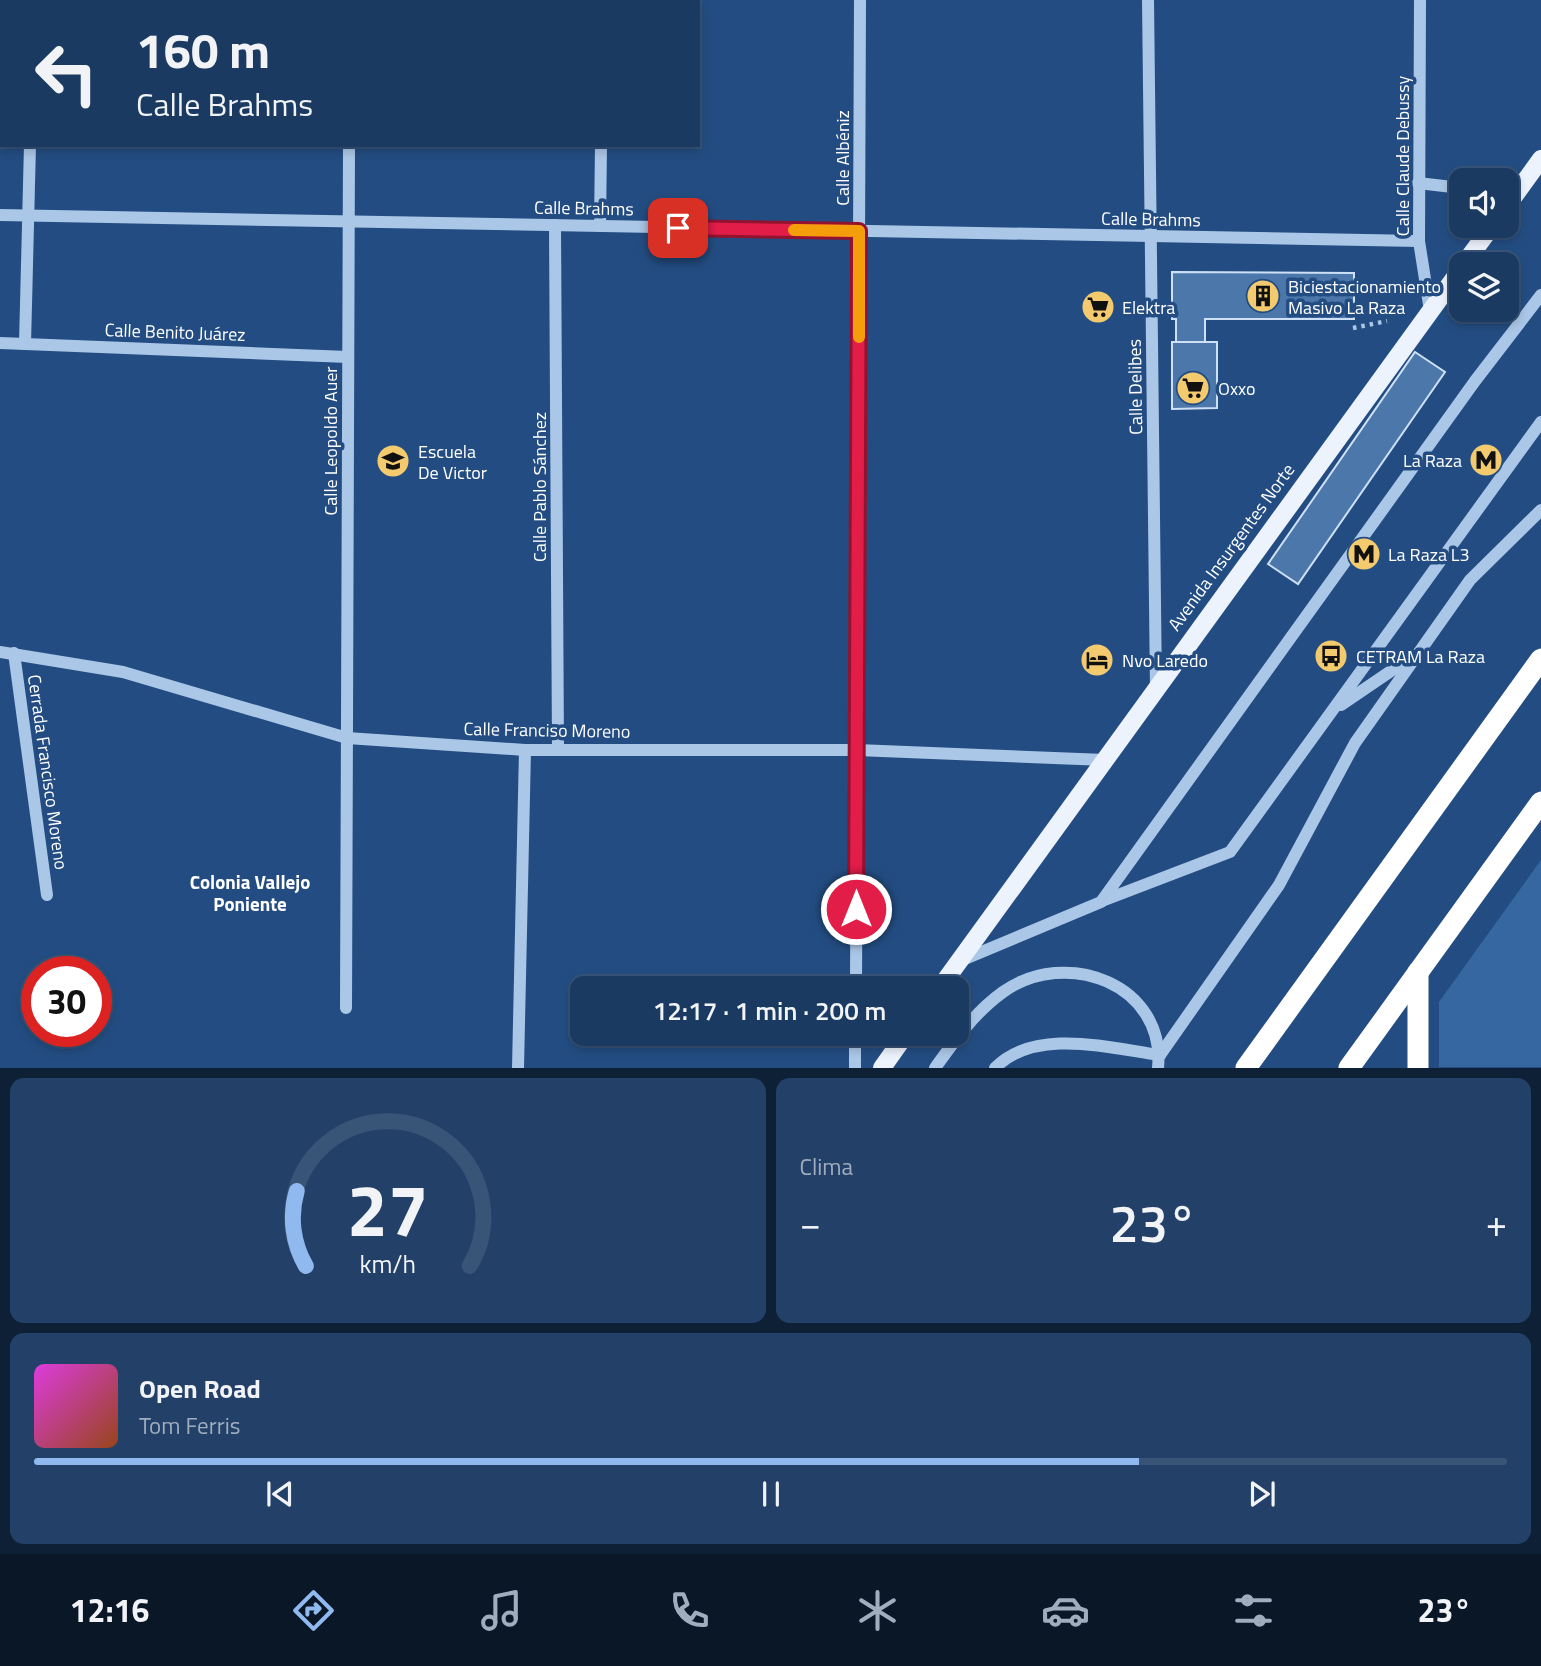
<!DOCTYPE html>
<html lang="es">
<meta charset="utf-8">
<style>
body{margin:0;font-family:"Titillium Web",sans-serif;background:#234168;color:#f1f3f6;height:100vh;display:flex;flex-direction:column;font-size:26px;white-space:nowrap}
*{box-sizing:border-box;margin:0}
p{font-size:23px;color:#9fadbe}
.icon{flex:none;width:38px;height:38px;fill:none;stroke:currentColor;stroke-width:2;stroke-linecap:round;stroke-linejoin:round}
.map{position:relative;height:1068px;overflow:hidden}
.drawer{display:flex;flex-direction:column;gap:10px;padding:10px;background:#0e2036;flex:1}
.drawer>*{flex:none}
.hud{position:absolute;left:0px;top:0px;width:700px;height:147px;box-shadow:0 4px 10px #0003,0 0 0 2px #385477;background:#1a3a62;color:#f1f3f6;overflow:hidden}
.controls{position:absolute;left:1449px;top:168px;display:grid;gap:14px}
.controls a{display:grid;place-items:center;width:70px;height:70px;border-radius:14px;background:#1a3a62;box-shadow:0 4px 10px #0003,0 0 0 2px #385477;font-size:35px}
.speed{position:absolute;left:21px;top:956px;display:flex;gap:14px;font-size:35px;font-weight:700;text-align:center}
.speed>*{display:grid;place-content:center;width:91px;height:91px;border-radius:50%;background:#1a3a62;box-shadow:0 4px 10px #0003,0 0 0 2px #385477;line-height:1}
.speed .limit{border:10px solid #d22;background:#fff;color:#111}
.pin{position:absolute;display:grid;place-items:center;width:60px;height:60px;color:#fff;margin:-30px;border-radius:14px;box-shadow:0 4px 10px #0006}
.me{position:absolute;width:77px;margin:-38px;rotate:0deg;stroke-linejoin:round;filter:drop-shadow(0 0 5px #0008)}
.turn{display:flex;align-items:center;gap:24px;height:147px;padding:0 21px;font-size:32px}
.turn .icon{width:91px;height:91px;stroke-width:2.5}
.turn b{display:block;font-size:49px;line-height:60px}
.big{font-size:52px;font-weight:600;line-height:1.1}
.drawer .tile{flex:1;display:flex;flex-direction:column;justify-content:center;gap:10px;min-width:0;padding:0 24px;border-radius:14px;background:#234168}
.drawer .dial{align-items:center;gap:0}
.dial svg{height:182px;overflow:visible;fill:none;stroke:#385477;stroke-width:7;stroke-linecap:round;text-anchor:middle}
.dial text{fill:#f1f3f6;stroke:none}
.song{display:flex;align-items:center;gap:21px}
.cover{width:84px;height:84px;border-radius:10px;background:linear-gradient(135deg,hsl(300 70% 55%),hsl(20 70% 35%))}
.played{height:7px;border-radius:4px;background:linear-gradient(90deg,#90b9f0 75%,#385477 75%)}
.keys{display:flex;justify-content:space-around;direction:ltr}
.heat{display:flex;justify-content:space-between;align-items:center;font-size:38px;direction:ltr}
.drawer .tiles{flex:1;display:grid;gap:10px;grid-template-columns:1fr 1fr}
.tile:last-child{grid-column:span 2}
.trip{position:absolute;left:570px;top:976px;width:399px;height:70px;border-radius:14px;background:#1a3a62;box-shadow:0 4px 10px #0003,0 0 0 2px #385477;font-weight:600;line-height:70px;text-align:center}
.dock{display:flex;height:112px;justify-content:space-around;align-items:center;background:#0a1727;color:#9fadbe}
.dock .icon{width:49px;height:49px}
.dock .active{color:#90b9f0}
.dock b{font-size:32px;color:#f1f3f6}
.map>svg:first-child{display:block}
.green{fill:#3767a0}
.building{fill:#4b77ab;stroke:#cee0f6;stroke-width:2}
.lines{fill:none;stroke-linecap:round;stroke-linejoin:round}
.path{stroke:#abc7e7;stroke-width:4.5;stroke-dasharray:3.5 5;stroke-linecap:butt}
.minor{stroke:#abc7e7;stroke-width:12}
.major{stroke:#edf3fd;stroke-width:18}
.highway{stroke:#fff;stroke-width:21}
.route-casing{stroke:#92132f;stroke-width:18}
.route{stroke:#e11d48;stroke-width:12}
.slow{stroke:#f59e0b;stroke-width:12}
.labels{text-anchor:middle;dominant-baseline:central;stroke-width:7;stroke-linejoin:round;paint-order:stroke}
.street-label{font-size:18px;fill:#fff;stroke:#234d82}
.poi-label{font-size:18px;fill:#fff;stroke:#234d82;text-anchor:start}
.neighbourhood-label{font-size:19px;font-weight:bold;fill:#fff;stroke:#234d82}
</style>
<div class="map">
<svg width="1541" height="1068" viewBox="0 0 1541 1068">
<rect width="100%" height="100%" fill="#234d82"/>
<path class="green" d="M 1541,860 L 1541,1067 L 1439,1067 L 1439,1002 Z"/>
<g class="building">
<path d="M 1172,272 L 1354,273 L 1354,319 L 1205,319 L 1205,342 L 1176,342 L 1176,319 L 1172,319 Z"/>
<path d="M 1172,342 L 1217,342 L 1217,408 L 1172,409 Z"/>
<path d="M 1415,352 L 1445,372 L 1298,584 L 1268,564 Z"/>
</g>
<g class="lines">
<path class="path" d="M 1353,328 L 1387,321"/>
<g class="minor">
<path d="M 1148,0 L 1156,689"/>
<path d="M 1420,0 L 1419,241 L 1430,311"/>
<path d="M 32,2 L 32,0"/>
<path d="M 349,2 L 349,0"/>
<path d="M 603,2 L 603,0"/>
<path d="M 1418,183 L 1461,188"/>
<path d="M 0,215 L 1419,241"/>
<path d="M 555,225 L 558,749"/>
<path d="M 600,226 L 601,145"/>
<path d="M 0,343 L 348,357"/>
<path d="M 25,344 L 30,145"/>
<path d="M 0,652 L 123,672 L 347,738 L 525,750 L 857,750 L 1105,760"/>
<path d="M 14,653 L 47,895"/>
<path d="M 1341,705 L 1413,656"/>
<path d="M 1102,901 L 1230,852 L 1541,422"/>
<path d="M 960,961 L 1101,902 L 1475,381 L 1541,295"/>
<path d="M 856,989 L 860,0"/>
<path d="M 346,1008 L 349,145"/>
<path d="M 1160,1055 L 1279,885 L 1355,743 L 1470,580 L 1541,510"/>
<path d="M 518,1068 L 525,750"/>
<path d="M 855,1068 L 855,1034"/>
<path d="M 935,1068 C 955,1040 975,1012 1003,992 C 1066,947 1166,984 1158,1068"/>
<path d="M 995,1068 C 1035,1027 1109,1048 1160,1055"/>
</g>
<g class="major">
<path d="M 1507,206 L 1541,159"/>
<path d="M 1464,264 L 1492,226"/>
<path d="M 939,989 L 1461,269"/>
<path d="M 882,1068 L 906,1034"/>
</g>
<g class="highway">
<path d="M 1418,972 L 1418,1068"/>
<path d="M 1246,1068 L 1541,659"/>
<path d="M 1349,1068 L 1541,802"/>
</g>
</g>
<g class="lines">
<defs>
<path id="route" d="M 678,228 L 859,231 L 856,909"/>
</defs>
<use href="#route" class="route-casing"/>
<use href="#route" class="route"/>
<path class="slow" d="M 794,230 L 859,231 L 859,337"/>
</g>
<defs>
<symbol id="building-disc" viewBox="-11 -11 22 22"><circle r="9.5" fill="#f3cb6e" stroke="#234d82"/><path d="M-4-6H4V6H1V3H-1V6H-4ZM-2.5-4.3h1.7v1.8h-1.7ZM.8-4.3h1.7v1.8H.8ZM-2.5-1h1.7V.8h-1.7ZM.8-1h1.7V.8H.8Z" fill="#111"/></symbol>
<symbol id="supermarket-disc" viewBox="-11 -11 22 22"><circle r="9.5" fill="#f3cb6e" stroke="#234d82"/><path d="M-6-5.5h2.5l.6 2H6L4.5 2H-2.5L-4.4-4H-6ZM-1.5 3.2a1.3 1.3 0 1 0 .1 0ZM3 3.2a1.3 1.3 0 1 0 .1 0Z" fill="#111"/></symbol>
<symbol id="metro-disc" viewBox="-11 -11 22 22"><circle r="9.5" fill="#f3cb6e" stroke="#234d82"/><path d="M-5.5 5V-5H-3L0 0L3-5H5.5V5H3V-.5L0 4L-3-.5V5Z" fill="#111"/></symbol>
<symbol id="school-disc" viewBox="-11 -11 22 22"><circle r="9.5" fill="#f3cb6e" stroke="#234d82"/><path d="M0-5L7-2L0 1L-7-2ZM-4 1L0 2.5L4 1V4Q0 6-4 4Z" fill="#111"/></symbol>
<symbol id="bus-disc" viewBox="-11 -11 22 22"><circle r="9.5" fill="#f3cb6e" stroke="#234d82"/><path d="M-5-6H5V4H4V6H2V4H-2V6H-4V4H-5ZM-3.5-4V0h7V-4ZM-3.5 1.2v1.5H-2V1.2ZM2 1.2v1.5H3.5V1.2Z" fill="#111"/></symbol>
<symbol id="hotel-disc" viewBox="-11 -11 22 22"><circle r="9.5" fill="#f3cb6e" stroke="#234d82"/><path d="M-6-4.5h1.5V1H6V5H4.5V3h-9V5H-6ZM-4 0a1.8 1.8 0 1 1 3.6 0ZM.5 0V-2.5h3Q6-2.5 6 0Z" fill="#111"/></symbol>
</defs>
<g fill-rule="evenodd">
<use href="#building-disc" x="1244" y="277" width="38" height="38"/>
<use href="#supermarket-disc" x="1079" y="288" width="38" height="38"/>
<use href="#supermarket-disc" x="1174" y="369" width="38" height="38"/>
<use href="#metro-disc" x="1467" y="441" width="38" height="38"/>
<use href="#school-disc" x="374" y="442" width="38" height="38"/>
<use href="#metro-disc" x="1345" y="535" width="38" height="38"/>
<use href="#bus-disc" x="1312" y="637" width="38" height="38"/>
<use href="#hotel-disc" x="1078" y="641" width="38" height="38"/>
</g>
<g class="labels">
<g class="street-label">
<text transform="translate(1402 156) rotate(-90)">Calle Claude Debussy</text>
<text transform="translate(842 158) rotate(-90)">Calle Albéniz</text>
<text transform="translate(584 208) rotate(1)">Calle Brahms</text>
<text transform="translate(1151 219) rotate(1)">Calle Brahms</text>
<text transform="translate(175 332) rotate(2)">Calle Benito Juárez</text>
<text transform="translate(1135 387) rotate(-91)">Calle Delibes</text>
<text transform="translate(330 441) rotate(-90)">Calle Leopoldo Auer</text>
<text transform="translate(539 487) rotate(-90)">Calle Pablo Sánchez</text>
<text transform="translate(1231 547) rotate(-54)">Avenida Insurgentes Norte</text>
<text transform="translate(547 730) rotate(1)">Calle Franciso Moreno</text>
<text transform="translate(48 772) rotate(82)">Cerrada Francisco Moreno</text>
</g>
<g class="poi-label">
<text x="1288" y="286">Biciestacionamiento<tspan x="1288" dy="21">Masivo La Raza</tspan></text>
<text x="1122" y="307">Elektra</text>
<text x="1218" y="388">Oxxo</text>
<text x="418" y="451">Escuela<tspan x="418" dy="21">De Victor</tspan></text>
<text x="1462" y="460" text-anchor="end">La Raza</text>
<text x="1388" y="554">La Raza L3</text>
<text x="1356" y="656">CETRAM La Raza</text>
<text x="1122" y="660">Nvo Laredo</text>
</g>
<g class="neighbourhood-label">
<text x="250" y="881">Colonia Vallejo<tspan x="250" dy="22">Poniente</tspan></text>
</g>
</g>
</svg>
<div class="controls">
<a><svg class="icon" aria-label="sound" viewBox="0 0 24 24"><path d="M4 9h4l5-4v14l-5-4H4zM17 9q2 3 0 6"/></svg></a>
<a><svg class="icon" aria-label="layers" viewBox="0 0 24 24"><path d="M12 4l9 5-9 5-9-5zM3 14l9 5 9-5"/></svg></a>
</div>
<div class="speed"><div class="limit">30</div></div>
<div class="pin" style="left:678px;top:228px;background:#d93025"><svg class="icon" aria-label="arrive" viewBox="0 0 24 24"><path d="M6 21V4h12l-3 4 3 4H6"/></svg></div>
<svg class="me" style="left:856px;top:909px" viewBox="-20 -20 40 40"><circle r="17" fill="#e11d48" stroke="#fff" stroke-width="3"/><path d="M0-11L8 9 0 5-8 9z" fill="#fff"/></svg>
<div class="trip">12:17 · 1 min · 200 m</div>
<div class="hud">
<div class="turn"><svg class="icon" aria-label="left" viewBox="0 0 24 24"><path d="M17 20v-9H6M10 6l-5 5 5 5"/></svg><div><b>160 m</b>Calle Brahms</div></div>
</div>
</div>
<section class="drawer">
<div class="tiles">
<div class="tile dial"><svg viewBox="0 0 100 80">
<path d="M14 69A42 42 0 1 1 86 69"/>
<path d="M14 69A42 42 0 0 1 10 36" stroke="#90b9f0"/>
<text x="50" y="56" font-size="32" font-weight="700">27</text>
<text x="50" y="72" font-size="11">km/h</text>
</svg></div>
<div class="tile"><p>Clima</p>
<div class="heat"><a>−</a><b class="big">23°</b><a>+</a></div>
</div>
<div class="tile">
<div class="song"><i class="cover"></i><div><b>Open Road</b><p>Tom Ferris</p></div></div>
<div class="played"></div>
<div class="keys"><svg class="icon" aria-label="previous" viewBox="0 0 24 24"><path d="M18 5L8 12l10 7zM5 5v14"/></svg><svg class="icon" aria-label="pause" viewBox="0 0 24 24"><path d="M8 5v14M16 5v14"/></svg><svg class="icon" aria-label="next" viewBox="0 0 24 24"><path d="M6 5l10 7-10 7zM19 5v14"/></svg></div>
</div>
</div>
</section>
<nav class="dock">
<b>12:16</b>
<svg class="icon active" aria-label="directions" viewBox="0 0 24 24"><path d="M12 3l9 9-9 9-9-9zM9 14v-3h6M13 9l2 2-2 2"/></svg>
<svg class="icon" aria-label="music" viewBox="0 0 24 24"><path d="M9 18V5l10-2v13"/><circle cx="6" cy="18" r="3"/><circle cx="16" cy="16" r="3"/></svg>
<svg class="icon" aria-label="phone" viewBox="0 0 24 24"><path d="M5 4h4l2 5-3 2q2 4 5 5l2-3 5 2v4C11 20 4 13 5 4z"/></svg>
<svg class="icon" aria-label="climate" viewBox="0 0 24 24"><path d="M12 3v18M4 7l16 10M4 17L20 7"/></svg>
<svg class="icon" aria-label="car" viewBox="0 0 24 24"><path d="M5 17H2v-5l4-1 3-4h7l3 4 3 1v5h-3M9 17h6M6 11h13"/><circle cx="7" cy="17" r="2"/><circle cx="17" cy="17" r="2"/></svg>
<svg class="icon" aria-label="filters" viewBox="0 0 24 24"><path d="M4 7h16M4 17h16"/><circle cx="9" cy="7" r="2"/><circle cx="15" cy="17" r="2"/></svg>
<b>23°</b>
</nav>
